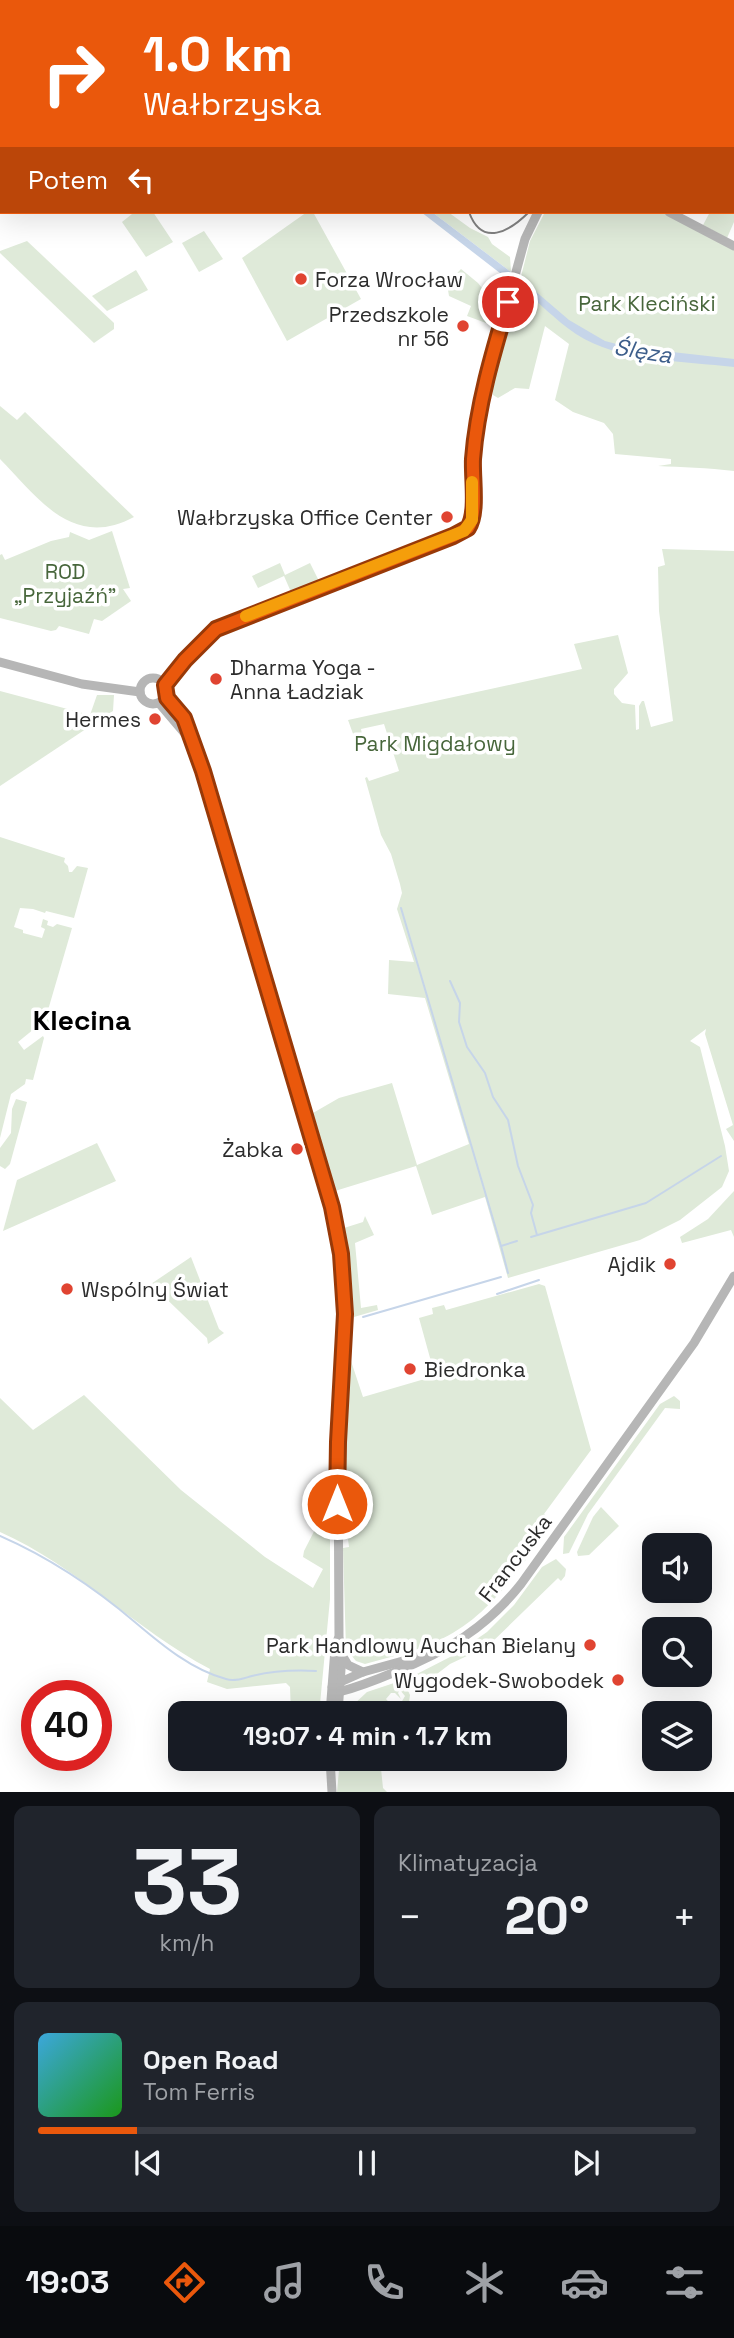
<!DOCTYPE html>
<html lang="pl">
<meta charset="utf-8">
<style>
body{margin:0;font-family:"Space Grotesk",sans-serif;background:#20242c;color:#f1f3f6;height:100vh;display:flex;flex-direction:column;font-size:26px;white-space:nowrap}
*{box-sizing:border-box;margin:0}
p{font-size:23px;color:#9ea1a6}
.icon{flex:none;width:38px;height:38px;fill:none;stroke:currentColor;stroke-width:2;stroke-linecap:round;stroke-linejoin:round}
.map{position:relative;height:1792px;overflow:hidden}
.drawer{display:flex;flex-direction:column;gap:14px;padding:14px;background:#0d0f14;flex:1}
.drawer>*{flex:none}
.hud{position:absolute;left:0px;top:0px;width:735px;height:214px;box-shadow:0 7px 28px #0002;background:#ea580c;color:#fff;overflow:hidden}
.controls{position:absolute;left:642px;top:1533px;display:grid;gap:14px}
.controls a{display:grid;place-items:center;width:70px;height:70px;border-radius:14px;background:#171b24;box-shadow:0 7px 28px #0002;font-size:35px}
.speed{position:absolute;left:21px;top:1680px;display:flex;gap:14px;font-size:35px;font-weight:700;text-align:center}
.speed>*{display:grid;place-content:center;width:91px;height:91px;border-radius:50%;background:#171b24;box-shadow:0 7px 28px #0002;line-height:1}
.speed .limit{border:10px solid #d22;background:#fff;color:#111}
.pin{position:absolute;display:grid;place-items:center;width:60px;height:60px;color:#fff;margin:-30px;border:4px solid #fff;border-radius:50%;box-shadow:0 2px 7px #0007}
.me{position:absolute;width:77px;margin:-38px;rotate:0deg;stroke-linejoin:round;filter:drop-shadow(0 0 5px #0008)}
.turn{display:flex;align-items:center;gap:24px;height:147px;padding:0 28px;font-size:32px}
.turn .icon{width:91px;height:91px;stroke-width:2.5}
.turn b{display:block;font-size:49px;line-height:60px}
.then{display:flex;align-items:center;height:66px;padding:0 28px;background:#0003;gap:14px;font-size:26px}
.big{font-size:52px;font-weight:700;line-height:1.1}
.drawer .card{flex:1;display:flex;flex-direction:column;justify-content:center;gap:10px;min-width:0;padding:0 24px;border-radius:14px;background:#20242c}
.drawer .dial{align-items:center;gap:0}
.dial b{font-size:91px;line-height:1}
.song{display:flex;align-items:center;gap:21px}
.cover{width:84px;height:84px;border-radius:10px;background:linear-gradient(135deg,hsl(200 70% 55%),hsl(120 70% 35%))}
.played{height:7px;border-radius:4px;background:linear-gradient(90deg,#ea580c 15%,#363941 15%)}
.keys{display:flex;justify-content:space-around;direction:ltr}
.heat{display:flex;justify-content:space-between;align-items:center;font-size:38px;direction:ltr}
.drawer .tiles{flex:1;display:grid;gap:14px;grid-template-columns:1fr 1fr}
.card:last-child{grid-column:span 2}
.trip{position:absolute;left:168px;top:1701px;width:399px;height:70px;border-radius:14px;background:#171b24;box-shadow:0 7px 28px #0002;font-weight:700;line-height:70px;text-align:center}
.tab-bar{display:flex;height:112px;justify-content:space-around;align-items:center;background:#090b0e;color:#9ea1a6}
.tab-bar .icon{width:49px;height:49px}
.tab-bar .on{color:#ea580c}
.tab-bar b{font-size:32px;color:#f1f3f6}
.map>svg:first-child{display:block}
.green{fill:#dfead9}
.water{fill:#c6d5e9}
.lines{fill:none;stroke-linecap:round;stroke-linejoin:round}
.stream{stroke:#c6d5e9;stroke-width:2}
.secondary{stroke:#b6b6b6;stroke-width:9}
.tram{stroke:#818181;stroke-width:2}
.route-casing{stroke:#983908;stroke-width:18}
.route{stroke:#ea580c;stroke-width:12}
.slow{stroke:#f59e0b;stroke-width:12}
.poi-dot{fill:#e04431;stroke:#fff;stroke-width:2.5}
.labels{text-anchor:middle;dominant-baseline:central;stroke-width:7;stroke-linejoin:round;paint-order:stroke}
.poi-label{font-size:21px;fill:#2c2c2c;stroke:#fff;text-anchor:end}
.park-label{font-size:21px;fill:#47663b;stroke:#fff}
.street-label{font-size:21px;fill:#2c2c2c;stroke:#fff}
.water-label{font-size:23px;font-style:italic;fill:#3d5e8b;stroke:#fff}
.district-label{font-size:28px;font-weight:bold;fill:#000;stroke:#fff}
</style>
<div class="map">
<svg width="734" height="1792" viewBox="0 0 734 1792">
<rect width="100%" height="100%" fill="#fff"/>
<g class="green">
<path d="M 734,126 L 734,222 L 727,238 L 703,225 L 710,212 L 733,212 Z"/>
<path d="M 132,212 L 153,212 L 173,242 L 146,257 L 122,222 L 132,214 Z"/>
<path d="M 307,212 L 313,212 L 361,299 L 287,341 L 242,258 Z"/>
<path d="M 432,212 L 448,212 L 470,228 L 488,237 L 492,244 L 510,257 L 511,272 Z"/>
<path d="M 545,212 L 662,212 L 734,250 L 734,471 C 708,468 681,467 658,466 L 671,464 L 671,459 L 615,454 L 613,434 L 604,423 L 573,412 L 555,400 L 569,344 L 545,326 L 529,389 L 515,388 L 498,398 L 493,395 L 493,387 L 530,241 Z"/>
<path d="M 204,231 L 223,259 L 199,272 L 182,243 Z"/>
<path d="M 27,241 L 114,323 L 114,329 L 94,343 L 0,253 L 0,251 Z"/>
<path d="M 461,269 L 478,283 L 492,301 L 486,323 L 467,316 L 471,306 L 449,296 L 447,284 Z"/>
<path d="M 136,270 L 148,290 L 107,311 L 92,296 Z"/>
<path d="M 0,406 L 17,420 L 25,412 L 134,517 C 73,550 38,498 0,459 Z"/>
<path d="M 112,531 L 130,588 L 123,589 L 131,601 L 102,621 L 94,619 L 89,634 L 59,626 L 56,630 L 51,631 L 0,618 L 0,555 L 2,554 L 5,560 L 51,541 L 69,537 L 70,532 L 89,540 Z"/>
<path d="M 662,549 L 734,551 L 734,1141 L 726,1129 L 733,1125 L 705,1034 L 706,1029 L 690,1041 L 700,1047 L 725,1146 L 729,1171 L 722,1187 L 680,1220 L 640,1240 L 508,1278 L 485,1197 L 432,1215 L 416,1166 L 335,1191 L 313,1113 L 339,1098 L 392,1083 L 417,1165 L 469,1144 L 425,998 L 388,994 L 389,960 L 414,962 L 397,909 L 402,893 L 400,884 L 391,854 L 381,835 L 365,778 L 367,777 L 369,781 L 399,771 L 384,724 L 361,729 L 363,740 L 356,742 L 348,720 L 582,669 L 574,644 L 618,635 L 628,673 L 614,689 L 614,694 L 622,703 L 635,705 L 636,730 L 639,729 L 639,706 L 642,701 L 644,701 L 651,727 L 673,721 L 659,611 L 658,567 L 665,565 Z"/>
<path d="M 280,563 L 285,575 L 310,563 L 319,581 L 291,592 L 284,576 L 258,588 L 252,576 Z"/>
<path d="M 0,691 L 90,715 L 97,695 L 114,695 L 113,711 L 0,786 Z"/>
<path d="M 0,837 L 65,858 L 64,862 L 68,866 L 69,872 L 72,872 L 77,866 L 88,868 L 74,918 L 46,911 L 45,913 L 33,909 L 20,908 L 14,927 L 23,930 L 23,933 L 42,938 L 45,929 L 41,927 L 43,919 L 48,921 L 47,925 L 53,927 L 57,924 L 72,928 L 46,1017 L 50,1022 L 48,1023 L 45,1020 L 18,1042 L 24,1050 L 43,1036 L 44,1038 L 33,1080 L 26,1079 L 25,1084 L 11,1094 L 0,1138 Z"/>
<path d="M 16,1099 L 27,1102 L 10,1164 L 5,1169 L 0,1166 L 0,1148 L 11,1133 L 12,1109 Z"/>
<path d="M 97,1143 L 116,1181 L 3,1231 L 17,1180 Z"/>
<path d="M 734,1191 L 734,1237 L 731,1230 L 682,1243 L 680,1237 L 708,1219 Z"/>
<path d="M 365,1216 L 374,1235 L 355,1243 L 361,1308 L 377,1305 L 378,1310 L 354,1317 L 344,1228 L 363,1222 Z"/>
<path d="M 191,1257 L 219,1329 L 224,1333 L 208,1344 L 207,1338 L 151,1284 Z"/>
<path d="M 539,1284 L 545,1286 L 591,1450 L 544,1514 L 553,1522 C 520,1567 490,1618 437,1641 C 415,1652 389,1657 365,1664 L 356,1661 L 346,1649 L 343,1548 L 349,1547 L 348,1539 L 344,1539 L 343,1458 L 348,1363 L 351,1361 L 363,1397 L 435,1376 L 419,1318 L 433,1314 L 432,1308 L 444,1305 L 446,1310 Z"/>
<path d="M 84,1395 L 181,1490 L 265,1557 L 313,1588 L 323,1569 L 303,1557 L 304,1551 L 327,1506 L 327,1489 L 330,1494 L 330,1599 L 320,1704 L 299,1711 L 299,1713 L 291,1713 L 290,1687 L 286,1683 L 227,1689 L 207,1682 L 210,1669 C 136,1630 77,1566 0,1532 L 0,1398 L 33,1430 Z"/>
<path d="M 674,1396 L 680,1401 L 680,1409 L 665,1408 L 588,1514 L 569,1553 L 563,1554 L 564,1537 L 660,1404 Z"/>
<path d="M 601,1507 L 619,1526 L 589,1555 L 578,1556 L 577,1552 L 593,1517 Z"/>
<path d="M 556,1559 L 566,1569 L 565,1576 L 561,1581 L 558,1578 L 488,1646 L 450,1664 L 416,1690 L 416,1694 L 411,1677 L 452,1656 L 487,1632 L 514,1605 L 542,1567 Z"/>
<path d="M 403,1680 L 410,1695 L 409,1702 L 404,1705 L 401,1703 L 405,1696 L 400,1690 L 398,1693 L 401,1699 L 395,1693 L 391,1693 L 386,1699 L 395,1709 L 398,1706 L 397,1713 L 358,1713 L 350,1708 L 367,1692 Z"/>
<path d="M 340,1759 L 380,1759 L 383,1788 L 387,1792 L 337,1792 Z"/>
</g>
<g class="water">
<path d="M 421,212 L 432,212 L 511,272 L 509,280 Z"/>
<path d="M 520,278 L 569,320 L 605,341 L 628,347 L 734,359 L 734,367 C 684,361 619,362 576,334 C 555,320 538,301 518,286 Z"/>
</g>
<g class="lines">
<g class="stream">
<path d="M 401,908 L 501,1246"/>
<path d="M 450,981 L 460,1003 L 459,1022 L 467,1047 L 485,1073 L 493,1097 L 508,1120 L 518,1166 L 533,1205 L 531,1213 L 537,1235"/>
<path d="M 531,1237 L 646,1203 L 721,1156"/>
<path d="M 508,1273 L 501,1246 L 517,1241"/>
<path d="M 497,1294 L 539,1280"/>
<path d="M 363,1317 L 501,1277"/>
<path d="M 0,1536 C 48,1557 96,1589 136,1623 C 162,1645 192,1670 226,1679 C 235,1682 244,1678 252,1676 C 272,1671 296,1670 316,1671"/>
</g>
<g class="secondary">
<path d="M 601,2 L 602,0"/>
<path d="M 679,2 L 680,0"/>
<path d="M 669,212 L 734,246"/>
<path d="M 0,662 L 82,684 L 140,692"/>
<circle cx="153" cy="691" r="13"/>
<path d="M 165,685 L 185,660 L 216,629 L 453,536 L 468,528 L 473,515 L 474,449 L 493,356 L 525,239 L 538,212"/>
<path d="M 166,695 L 184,718 L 203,771 L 325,1180 L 340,1246 L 345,1314 L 338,1442 L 339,1637 L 342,1655 L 338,1713"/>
<path d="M 159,703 L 187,736"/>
<path d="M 342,1655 L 348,1665 L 363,1672"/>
<path d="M 336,1684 L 363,1672 L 428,1654"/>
<path d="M 332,1687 L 339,1692 C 358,1687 376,1680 395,1672 C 446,1652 487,1627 521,1584 L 694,1343 L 734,1276"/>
<path d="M 330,1713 L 335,1649 L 338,1639"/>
<path d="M 330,1759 L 332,1792"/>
</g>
<g class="tram">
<path d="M 676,2 L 677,0"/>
<path d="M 469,212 C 482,248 510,231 529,212"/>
</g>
</g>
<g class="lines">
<defs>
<path id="route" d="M 337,1504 L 338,1442 L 345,1314 L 341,1254 L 332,1207 L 203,771 L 184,718 L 167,698 L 165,685 L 185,660 L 216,629 L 453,536 L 468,528 C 478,513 472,478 473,459 C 477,406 493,352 508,302"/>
</defs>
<use href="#route" class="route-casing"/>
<use href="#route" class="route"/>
<path class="slow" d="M 246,616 L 464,531 L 472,520 L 472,482"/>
</g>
<g class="poi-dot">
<circle cx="301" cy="279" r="7"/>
<circle cx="463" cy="326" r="7"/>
<circle cx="447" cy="517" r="7"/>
<circle cx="216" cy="679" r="7"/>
<circle cx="155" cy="719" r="7"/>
<circle cx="297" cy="1149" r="7"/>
<circle cx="670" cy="1264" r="7"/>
<circle cx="67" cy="1289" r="7"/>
<circle cx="410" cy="1369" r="7"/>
<circle cx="590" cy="1645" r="7"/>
<circle cx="618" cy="1680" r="7"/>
</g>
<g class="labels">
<g class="poi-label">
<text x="315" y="279" text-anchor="start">Forza Wrocław</text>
<text x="449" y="314">Przedszkole<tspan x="449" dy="24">nr 56</tspan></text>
<text x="433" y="517">Wałbrzyska Office Center</text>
<text x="230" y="667" text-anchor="start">Dharma Yoga -<tspan x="230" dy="24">Anna Ładziak</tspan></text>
<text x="141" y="719">Hermes</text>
<text x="283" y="1149">Żabka</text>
<text x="656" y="1264">Ajdik</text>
<text x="81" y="1289" text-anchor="start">Wspólny Świat</text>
<text x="424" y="1369" text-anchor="start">Biedronka</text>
<text x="576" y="1645">Park Handlowy Auchan Bielany</text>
<text x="604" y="1680">Wygodek-Swobodek</text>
</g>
<g class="park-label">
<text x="647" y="303">Park Kleciński</text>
<text x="65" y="571">ROD<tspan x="65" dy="24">„Przyjaźń”</tspan></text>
<text x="435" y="743">Park Migdałowy</text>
</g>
<g class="street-label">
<text transform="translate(515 1558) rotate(-52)">Francuska</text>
</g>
<g class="water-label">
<text transform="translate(643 351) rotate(9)">Ślęza</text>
</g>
<g class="district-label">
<text x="82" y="1020">Klecina</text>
</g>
</g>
</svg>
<div class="controls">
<a><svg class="icon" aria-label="sound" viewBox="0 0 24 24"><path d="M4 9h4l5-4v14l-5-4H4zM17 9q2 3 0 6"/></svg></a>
<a><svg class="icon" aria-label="search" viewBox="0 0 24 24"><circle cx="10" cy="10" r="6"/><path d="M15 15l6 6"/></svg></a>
<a><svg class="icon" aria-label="layers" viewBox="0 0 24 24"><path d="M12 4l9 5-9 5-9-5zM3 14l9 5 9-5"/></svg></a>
</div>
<div class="speed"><div class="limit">40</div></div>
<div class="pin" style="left:508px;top:302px;background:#d93025"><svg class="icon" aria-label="arrive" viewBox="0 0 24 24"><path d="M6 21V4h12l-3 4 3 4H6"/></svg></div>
<svg class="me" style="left:337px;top:1504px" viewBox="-20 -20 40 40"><circle r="17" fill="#ea580c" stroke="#fff" stroke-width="3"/><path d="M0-11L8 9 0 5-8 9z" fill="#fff"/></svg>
<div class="trip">19:07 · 4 min · 1.7 km</div>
<div class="hud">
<div class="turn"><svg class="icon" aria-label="right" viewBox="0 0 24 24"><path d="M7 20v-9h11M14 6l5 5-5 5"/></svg><div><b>1.0 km</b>Wałbrzyska</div></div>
<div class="then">Potem<svg class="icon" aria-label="left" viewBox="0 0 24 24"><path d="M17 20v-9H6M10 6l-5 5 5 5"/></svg></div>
</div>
</div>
<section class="drawer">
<div class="tiles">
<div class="card dial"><b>33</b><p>km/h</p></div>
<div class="card"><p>Klimatyzacja</p>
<div class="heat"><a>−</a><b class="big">20°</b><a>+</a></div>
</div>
<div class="card">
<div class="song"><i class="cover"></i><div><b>Open Road</b><p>Tom Ferris</p></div></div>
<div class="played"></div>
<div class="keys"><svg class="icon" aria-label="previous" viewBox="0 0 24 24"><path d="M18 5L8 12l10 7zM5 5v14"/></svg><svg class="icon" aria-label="pause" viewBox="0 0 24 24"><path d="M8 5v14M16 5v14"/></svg><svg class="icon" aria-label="next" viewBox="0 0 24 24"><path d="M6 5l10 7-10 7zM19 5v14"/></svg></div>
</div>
</div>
</section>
<nav class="tab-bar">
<b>19:03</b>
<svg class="icon on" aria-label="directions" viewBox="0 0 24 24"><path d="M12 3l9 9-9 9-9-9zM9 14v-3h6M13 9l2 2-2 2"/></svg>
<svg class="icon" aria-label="music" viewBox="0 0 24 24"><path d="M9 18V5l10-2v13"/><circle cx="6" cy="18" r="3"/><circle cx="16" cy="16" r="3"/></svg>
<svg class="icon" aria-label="phone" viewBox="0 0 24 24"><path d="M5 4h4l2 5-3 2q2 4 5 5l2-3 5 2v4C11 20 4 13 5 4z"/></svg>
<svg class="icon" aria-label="climate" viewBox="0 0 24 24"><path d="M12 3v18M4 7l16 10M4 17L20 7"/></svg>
<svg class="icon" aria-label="car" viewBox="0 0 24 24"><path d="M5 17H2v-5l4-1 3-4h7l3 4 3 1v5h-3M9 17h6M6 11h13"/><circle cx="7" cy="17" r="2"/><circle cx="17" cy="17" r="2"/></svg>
<svg class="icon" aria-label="filters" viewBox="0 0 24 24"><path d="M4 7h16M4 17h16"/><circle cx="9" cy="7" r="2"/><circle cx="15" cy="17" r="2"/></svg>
</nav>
